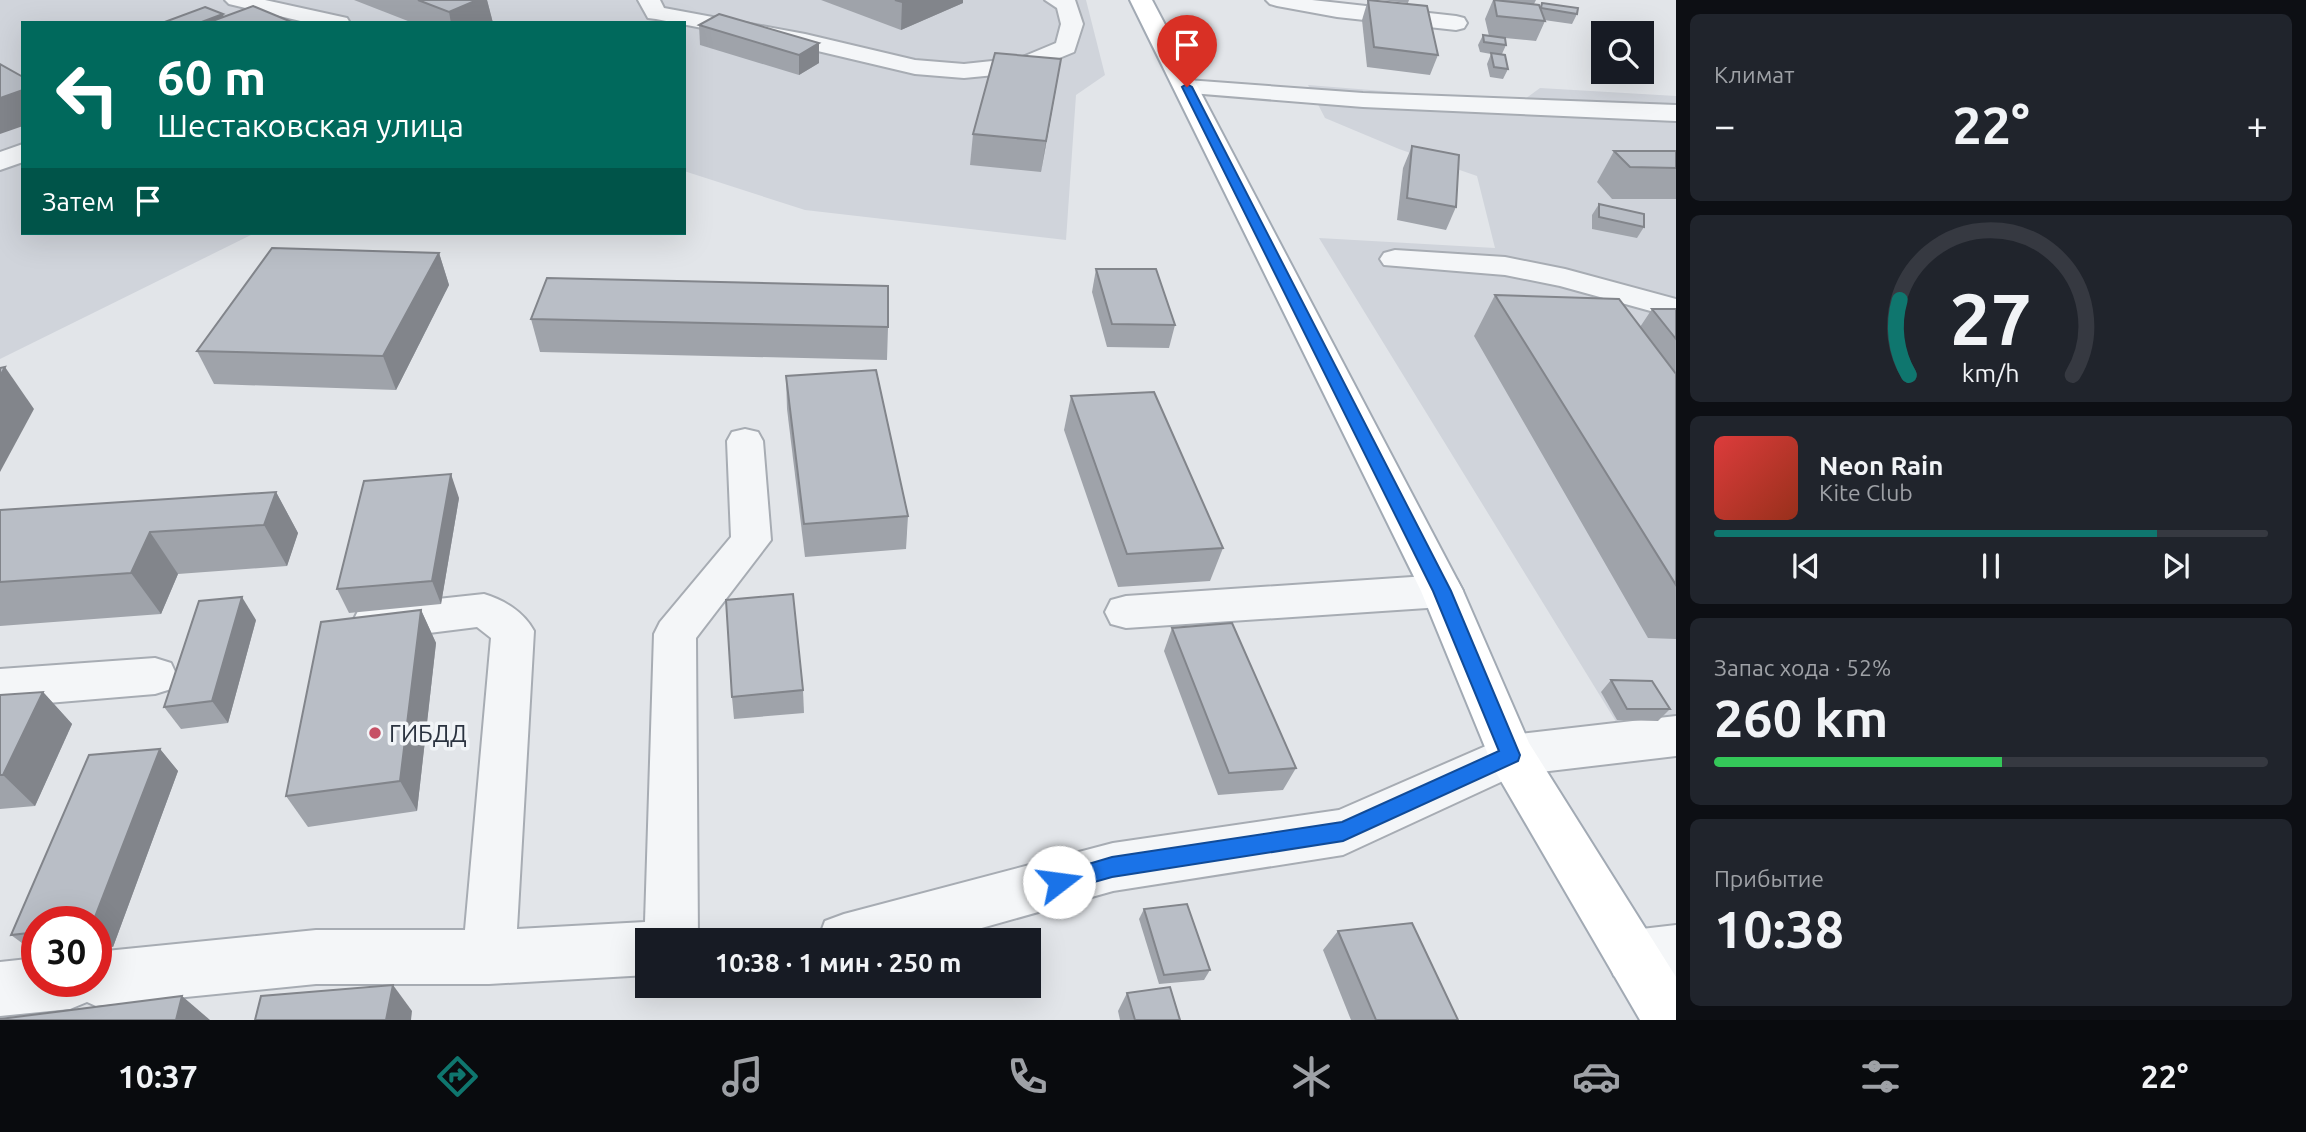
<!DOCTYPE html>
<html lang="ru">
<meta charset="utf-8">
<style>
body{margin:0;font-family:Ubuntu,sans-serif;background:#20242c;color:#f1f3f6;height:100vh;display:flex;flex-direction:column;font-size:26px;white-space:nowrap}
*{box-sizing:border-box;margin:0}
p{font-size:23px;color:#9ea1a6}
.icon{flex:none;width:38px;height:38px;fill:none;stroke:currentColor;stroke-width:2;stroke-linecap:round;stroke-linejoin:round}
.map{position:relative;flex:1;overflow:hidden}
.panel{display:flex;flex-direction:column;gap:14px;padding:14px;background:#0d0f14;width:630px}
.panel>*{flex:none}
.top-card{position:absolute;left:21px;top:21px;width:665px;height:214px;border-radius:0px;box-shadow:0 7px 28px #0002;background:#00695c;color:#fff;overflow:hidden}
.buttons{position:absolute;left:1591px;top:21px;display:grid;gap:14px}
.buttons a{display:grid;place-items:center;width:63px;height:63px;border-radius:0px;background:#171b24;box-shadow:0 7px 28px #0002;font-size:35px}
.speed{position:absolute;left:21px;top:906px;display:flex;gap:14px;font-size:35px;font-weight:700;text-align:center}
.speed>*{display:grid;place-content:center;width:91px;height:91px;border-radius:50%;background:#171b24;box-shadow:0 7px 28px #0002;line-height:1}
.speed .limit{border:10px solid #d22;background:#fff;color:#111}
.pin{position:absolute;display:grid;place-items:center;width:60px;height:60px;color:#fff;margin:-72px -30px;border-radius:50% 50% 50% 0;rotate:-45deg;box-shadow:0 0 7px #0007}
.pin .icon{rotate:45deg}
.me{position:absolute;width:77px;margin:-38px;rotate:75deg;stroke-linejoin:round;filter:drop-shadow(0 0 5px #0008)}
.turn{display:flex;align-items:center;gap:24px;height:147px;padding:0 21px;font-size:32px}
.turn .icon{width:91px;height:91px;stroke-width:2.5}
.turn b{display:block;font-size:49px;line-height:60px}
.then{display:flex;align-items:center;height:66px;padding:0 21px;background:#0003;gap:14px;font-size:26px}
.big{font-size:52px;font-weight:700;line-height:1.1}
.panel .widget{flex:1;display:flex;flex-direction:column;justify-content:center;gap:10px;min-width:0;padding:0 24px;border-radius:10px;background:#20242c}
.panel .dial{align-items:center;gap:0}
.dial svg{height:182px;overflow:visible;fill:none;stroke:#363941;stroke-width:7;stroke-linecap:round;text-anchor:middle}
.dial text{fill:#f1f3f6;stroke:none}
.song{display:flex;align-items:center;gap:21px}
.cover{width:84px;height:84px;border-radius:10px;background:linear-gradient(135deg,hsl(0 70% 55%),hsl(10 70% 35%))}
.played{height:7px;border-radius:4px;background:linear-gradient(90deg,#0f766e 80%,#363941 80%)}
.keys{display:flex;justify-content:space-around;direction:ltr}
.heat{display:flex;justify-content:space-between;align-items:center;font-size:38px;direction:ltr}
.charge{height:10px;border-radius:5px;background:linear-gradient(90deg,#34c759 52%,#363941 0)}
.trip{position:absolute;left:635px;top:928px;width:406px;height:70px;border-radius:0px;background:#171b24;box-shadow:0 7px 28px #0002;font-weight:700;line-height:70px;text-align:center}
.tab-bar{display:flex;height:112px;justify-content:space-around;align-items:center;background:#090b0e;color:#9ea1a6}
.tab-bar .icon{width:49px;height:49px}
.tab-bar .current{color:#0f766e}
.tab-bar b{font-size:32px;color:#f1f3f6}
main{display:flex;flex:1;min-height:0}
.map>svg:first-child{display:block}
.built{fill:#d0d4db}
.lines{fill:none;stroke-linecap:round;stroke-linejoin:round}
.minor-casing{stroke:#a7acb3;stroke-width:4}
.major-casing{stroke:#a2aab4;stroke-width:4}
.minor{fill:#f4f6f8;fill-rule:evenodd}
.major{fill:#fff;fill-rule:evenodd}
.wall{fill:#9fa3aa}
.shaded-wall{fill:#82858b}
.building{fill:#b9bec6;stroke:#82858b;stroke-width:2}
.route{fill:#1a73e8;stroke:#114b97;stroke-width:2}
.poi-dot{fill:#c65065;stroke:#f1f4f7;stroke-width:2.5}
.labels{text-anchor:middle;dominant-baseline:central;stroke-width:7;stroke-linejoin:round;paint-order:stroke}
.poi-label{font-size:24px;fill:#2b3340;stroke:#f1f4f7;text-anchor:start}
</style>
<main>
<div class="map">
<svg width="1676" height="1020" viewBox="0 0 1676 1020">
<rect width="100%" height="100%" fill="#e2e5e9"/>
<g class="built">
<path d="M 0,0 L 1086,0 L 1105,75 L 1076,95 L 1066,240 L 805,210 L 684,171 L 684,23 L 23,23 L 23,233 L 255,233 L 0,359 Z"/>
<path d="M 1308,85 L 1521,102 L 1540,88 L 1676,96 L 1676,728 L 1618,725 L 1319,238 L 1495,248 L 1477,176 L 1399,149 L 1325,118 Z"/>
</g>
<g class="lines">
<defs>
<g id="minor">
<path d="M 225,0 L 265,0 L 347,18 L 350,23 L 309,23 L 229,4 Z"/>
<path d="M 638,0 L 660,0 L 664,8 L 805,34 L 915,60 L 964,64 L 1020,58 L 1056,43 L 1061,24 L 1057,8 L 1045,0 L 1075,0 L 1083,24 L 1074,52 L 1025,72 L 964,78 L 915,74 L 805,48 L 656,19 L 648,18 Z"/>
<path d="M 1266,0 L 1312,0 L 1456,16 L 1464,18 L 1467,23 L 1464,28 L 1456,30 L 1337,17 L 1277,6 L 1270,4 Z"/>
<path d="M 1187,80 L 1363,93 L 1676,105 L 1676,121 L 1363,107 L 1178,92 L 1175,87 L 1178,82 Z"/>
<path d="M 23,144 L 23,162 L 0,170 L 0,152 Z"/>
<path d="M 1395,250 L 1505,257 L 1565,269 L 1676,299 L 1676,318 L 1560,286 L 1505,275 L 1384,265 L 1380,259 L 1384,253 Z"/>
<path d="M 745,429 L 758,432 L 763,441 L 771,540 L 696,638 L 698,940 L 648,940 L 648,975 L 489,984 L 316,984 L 96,1006 L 87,1002 L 70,1009 L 0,1016 L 0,962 L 37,958 L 37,982 L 96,982 L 96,952 L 316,930 L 465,930 L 491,638 L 477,627 L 373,640 L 358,635 L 352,623 L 358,611 L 373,606 L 484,594 C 504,600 524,612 534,631 L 517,929 L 645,922 L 654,634 L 660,622 L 731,537 L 727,441 L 732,432 Z"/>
<path d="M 1442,575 L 1457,580 L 1463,591 L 1457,602 L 1442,607 L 1126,628 L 1111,624 L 1105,612 L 1111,600 L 1126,596 Z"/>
<path d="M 155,658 L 171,663 L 177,676 L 171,689 L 155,694 L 0,707 L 0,669 Z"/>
<path d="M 1676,716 L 1676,756 L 1516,775 L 1343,855 L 1113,891 L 939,940 L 818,940 L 825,921 L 844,914 L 1113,843 L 1339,810 L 1511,735 Z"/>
<path d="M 1676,925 L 1676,979 L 1633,984 L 1614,976 L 1606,957 L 1614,938 L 1633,930 Z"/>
</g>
<path id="major" d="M 1130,0 L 1152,0 L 1463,591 L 1529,743 L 1676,977 L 1676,1020 L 1640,1020 L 1494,769 L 1421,591 Z"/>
</defs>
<use href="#minor" class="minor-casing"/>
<use href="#major" class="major-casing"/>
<use href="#minor" class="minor"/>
<use href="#major" class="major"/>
</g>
<g class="wall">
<path d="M 354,0 L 487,0 L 493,23 L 413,23 Z"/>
<path d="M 821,0 L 963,0 L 963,3 L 901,30 Z"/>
<path d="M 1368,0 L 1438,55 L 1430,75 L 1367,67 L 1362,20 Z"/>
<path d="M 1380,0 L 1409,0 L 1408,3 Z"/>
<path d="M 1492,0 L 1536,0 L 1534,4 L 1540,7 L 1542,3 L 1577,14 L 1572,24 L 1544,20 L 1545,21 L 1536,41 L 1505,38 L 1506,45 L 1502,54 L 1508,69 L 1503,79 L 1490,77 L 1487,64 L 1491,54 L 1480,52 L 1478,45 L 1483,35 L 1489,36 L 1485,19 L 1493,0 Z"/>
<path d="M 719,14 L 819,63 L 799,75 L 700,45 L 699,25 Z"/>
<path d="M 1056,88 L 1041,172 L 970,165 L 973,134 Z"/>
<path d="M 1412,146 L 1456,207 L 1446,230 L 1397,220 L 1403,168 Z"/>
<path d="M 1614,151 L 1676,151 L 1676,199 L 1612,199 L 1597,182 Z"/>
<path d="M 1599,204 L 1644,227 L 1637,238 L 1592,229 L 1592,215 Z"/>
<path d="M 439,253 L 449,285 L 396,390 L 214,384 L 197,351 Z"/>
<path d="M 1096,269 L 1175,325 L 1169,348 L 1107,347 L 1092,292 Z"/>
<path d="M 1495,295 L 1640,327 L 1652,309 L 1676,309 L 1676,639 L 1648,638 L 1474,336 Z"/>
<path d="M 531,319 L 888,327 L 887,360 L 540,352 Z"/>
<path d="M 786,376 L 908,516 L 906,549 L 805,557 L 787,409 Z"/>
<path d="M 1071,396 L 1223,548 L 1210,581 L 1118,587 L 1064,430 Z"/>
<path d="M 276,492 L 298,533 L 287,566 L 178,574 L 161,614 L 0,626 L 0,510 Z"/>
<path d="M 459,498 L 441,604 L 349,613 L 337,589 Z"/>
<path d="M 421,610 L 436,643 L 417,811 L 308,827 L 286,796 Z"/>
<path d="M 256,620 L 228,723 L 181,729 L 164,707 Z"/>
<path d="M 1172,628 L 1296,768 L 1283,790 L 1218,795 L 1164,651 Z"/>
<path d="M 1611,680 L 1670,709 L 1658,721 L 1617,720 L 1601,692 Z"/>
<path d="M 803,690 L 804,713 L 734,719 L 732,697 Z"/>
<path d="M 43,692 L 72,724 L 35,806 L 0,809 L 0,695 Z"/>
<path d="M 160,749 L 178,771 L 113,947 L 96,949 L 96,922 L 37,922 L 37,954 L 11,935 Z"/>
<path d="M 1144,909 L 1210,970 L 1204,980 L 1159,984 L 1139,919 Z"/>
<path d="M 1338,931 L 1458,1020 L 1351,1020 L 1323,950 Z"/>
<path d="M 1127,993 L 1180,1020 L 1120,1020 L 1118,1011 Z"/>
</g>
<g class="shaded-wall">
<path d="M 477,0 L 487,0 L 493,23 L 451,23 L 449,12 Z"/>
<path d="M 908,0 L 963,0 L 963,3 L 901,30 L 902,2 Z"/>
<path d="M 223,14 L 226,23 L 199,23 Z"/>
<path d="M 819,43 L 819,63 L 799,75 L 799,55 Z"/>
<path d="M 1061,59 L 1056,88 L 1041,172 L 1046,141 Z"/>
<path d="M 23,90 L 23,126 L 0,134 L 0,98 Z"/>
<path d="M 439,253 L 449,285 L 396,390 L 383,356 Z"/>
<path d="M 5,367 L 34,409 L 0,472 L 0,376 Z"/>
<path d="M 451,474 L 459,498 L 441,604 L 432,581 Z"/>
<path d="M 276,492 L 298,533 L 287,566 L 264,525 Z"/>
<path d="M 150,532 L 178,574 L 161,614 L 131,573 Z"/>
<path d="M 242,597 L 256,620 L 228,723 L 212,701 Z"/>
<path d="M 421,610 L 436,643 L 417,811 L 400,781 Z"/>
<path d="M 43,692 L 72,724 L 35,806 L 3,775 Z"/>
<path d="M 160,749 L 178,771 L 113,947 L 96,933 L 96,922 L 93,922 Z"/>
<path d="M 393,985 L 412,1011 L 411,1020 L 386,1020 Z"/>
<path d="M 182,996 L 210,1020 L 176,1020 Z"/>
</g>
<g class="building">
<path d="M 418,0 L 477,0 L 449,12 Z"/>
<path d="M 895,0 L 908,0 L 902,2 Z"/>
<path d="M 1368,0 L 1427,6 L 1438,55 L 1374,47 Z"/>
<path d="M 1494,0 L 1539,5 L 1545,21 L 1497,16 Z"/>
<path d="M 1542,3 L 1578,8 L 1577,14 L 1541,8 Z"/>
<path d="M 253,6 L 294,23 L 207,23 Z"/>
<path d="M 205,7 L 223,14 L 199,23 L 162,23 Z"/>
<path d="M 719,14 L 819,43 L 799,55 L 699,25 Z"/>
<path d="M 1483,35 L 1505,38 L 1506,45 L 1484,42 Z"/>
<path d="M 995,53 L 1061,59 L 1046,141 L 973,134 Z"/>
<path d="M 1491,53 L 1505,55 L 1508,69 L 1494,67 Z"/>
<path d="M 0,64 L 23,77 L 23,90 L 0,98 Z"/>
<path d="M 1412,146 L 1459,155 L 1456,207 L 1407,198 Z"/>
<path d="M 1614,151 L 1676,151 L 1676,168 L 1630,167 Z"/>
<path d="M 1599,204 L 1644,214 L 1644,227 L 1599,217 Z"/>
<path d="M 272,248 L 439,253 L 383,356 L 197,351 Z"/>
<path d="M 1096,269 L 1156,269 L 1175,325 L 1112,324 Z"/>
<path d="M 547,278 L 888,286 L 888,327 L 531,319 Z"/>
<path d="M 1495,295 L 1619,299 L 1676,374 L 1676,585 Z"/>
<path d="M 1652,309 L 1676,309 L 1676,339 Z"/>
<path d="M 5,367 L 0,376 L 0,368 Z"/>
<path d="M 876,370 L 908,516 L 804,524 L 786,376 Z"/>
<path d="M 1154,392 L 1223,548 L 1127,554 L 1071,396 Z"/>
<path d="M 451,474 L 432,581 L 337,589 L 364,481 Z"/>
<path d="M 276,492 L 264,525 L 150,532 L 131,573 L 0,582 L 0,510 Z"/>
<path d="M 793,594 L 803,690 L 732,697 L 726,600 Z"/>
<path d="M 242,597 L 212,701 L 164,707 L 199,601 Z"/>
<path d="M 421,610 L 400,781 L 286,796 L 321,622 Z"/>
<path d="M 1232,623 L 1296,768 L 1229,773 L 1172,628 Z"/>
<path d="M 1611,680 L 1652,681 L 1670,709 L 1627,709 Z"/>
<path d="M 43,692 L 3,775 L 0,775 L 0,695 Z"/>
<path d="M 160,749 L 93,922 L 37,922 L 37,932 L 11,935 L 89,755 Z"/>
<path d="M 1187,904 L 1210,970 L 1164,975 L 1144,909 Z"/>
<path d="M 1412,923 L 1458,1020 L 1376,1020 L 1338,931 Z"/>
<path d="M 393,985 L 386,1020 L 255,1020 L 261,996 Z"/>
<path d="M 1170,987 L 1180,1020 L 1135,1020 L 1127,993 Z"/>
<path d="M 182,996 L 176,1020 L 0,1020 L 0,1019 Z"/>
</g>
<path class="route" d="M 1187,84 L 1192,87 L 1451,591 L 1520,755 L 1518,761 L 1343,841 L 1112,877 L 1059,892 L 1051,889 L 1048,882 L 1051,875 L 1112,857 L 1342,822 L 1499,751 L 1433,591 L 1182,87 Z"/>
<circle class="poi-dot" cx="375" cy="733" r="7"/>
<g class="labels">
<g class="poi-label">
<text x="389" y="733">ГИБДД</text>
</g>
</g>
</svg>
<div class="buttons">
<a><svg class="icon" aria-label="search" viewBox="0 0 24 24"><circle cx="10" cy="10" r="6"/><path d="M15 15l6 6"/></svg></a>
</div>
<div class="speed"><div class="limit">30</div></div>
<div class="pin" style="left:1187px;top:87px;background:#d93025"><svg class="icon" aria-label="arrive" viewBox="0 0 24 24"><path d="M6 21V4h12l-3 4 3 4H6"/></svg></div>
<svg class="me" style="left:1059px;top:882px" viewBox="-20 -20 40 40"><circle r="19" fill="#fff"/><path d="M0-13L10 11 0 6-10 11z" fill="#1a73e8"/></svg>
<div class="trip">10:38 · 1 мин · 250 m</div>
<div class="top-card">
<div class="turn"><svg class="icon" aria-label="left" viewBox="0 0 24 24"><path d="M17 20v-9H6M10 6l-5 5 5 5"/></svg><div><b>60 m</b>Шестаковская улица</div></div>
<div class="then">Затем<svg class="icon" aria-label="arrive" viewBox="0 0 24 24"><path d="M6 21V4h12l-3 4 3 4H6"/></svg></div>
</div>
</div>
<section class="panel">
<div class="widget"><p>Климат</p>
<div class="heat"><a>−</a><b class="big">22°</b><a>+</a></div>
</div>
<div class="widget dial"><svg viewBox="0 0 100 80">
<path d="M14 69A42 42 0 1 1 86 69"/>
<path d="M14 69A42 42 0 0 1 10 36" stroke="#0f766e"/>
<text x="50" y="56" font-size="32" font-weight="700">27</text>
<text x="50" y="72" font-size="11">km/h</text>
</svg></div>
<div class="widget">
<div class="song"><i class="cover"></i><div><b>Neon Rain</b><p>Kite Club</p></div></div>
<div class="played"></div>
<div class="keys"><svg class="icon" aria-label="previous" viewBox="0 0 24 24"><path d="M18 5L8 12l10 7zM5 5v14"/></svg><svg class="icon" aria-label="pause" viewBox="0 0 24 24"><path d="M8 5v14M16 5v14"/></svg><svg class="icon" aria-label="next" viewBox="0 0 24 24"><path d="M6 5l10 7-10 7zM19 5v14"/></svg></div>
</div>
<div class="widget"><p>Запас хода · 52%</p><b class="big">260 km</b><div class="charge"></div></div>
<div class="widget"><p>Прибытие</p><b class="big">10:38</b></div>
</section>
</main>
<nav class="tab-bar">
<b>10:37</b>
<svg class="icon current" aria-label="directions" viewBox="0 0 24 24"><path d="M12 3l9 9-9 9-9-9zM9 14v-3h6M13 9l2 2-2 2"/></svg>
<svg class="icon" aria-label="music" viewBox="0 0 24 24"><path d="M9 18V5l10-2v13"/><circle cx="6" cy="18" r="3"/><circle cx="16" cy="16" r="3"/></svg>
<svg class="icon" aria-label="phone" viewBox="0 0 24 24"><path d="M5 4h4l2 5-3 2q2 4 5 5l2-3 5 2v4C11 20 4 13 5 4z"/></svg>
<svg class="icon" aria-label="climate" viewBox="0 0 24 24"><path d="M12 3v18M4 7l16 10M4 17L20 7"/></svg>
<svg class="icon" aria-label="car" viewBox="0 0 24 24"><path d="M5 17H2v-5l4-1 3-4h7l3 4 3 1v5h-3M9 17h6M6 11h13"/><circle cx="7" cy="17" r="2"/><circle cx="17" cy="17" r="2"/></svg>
<svg class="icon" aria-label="filters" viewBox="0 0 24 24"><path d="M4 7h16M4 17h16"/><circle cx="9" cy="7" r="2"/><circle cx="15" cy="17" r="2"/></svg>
<b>22°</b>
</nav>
